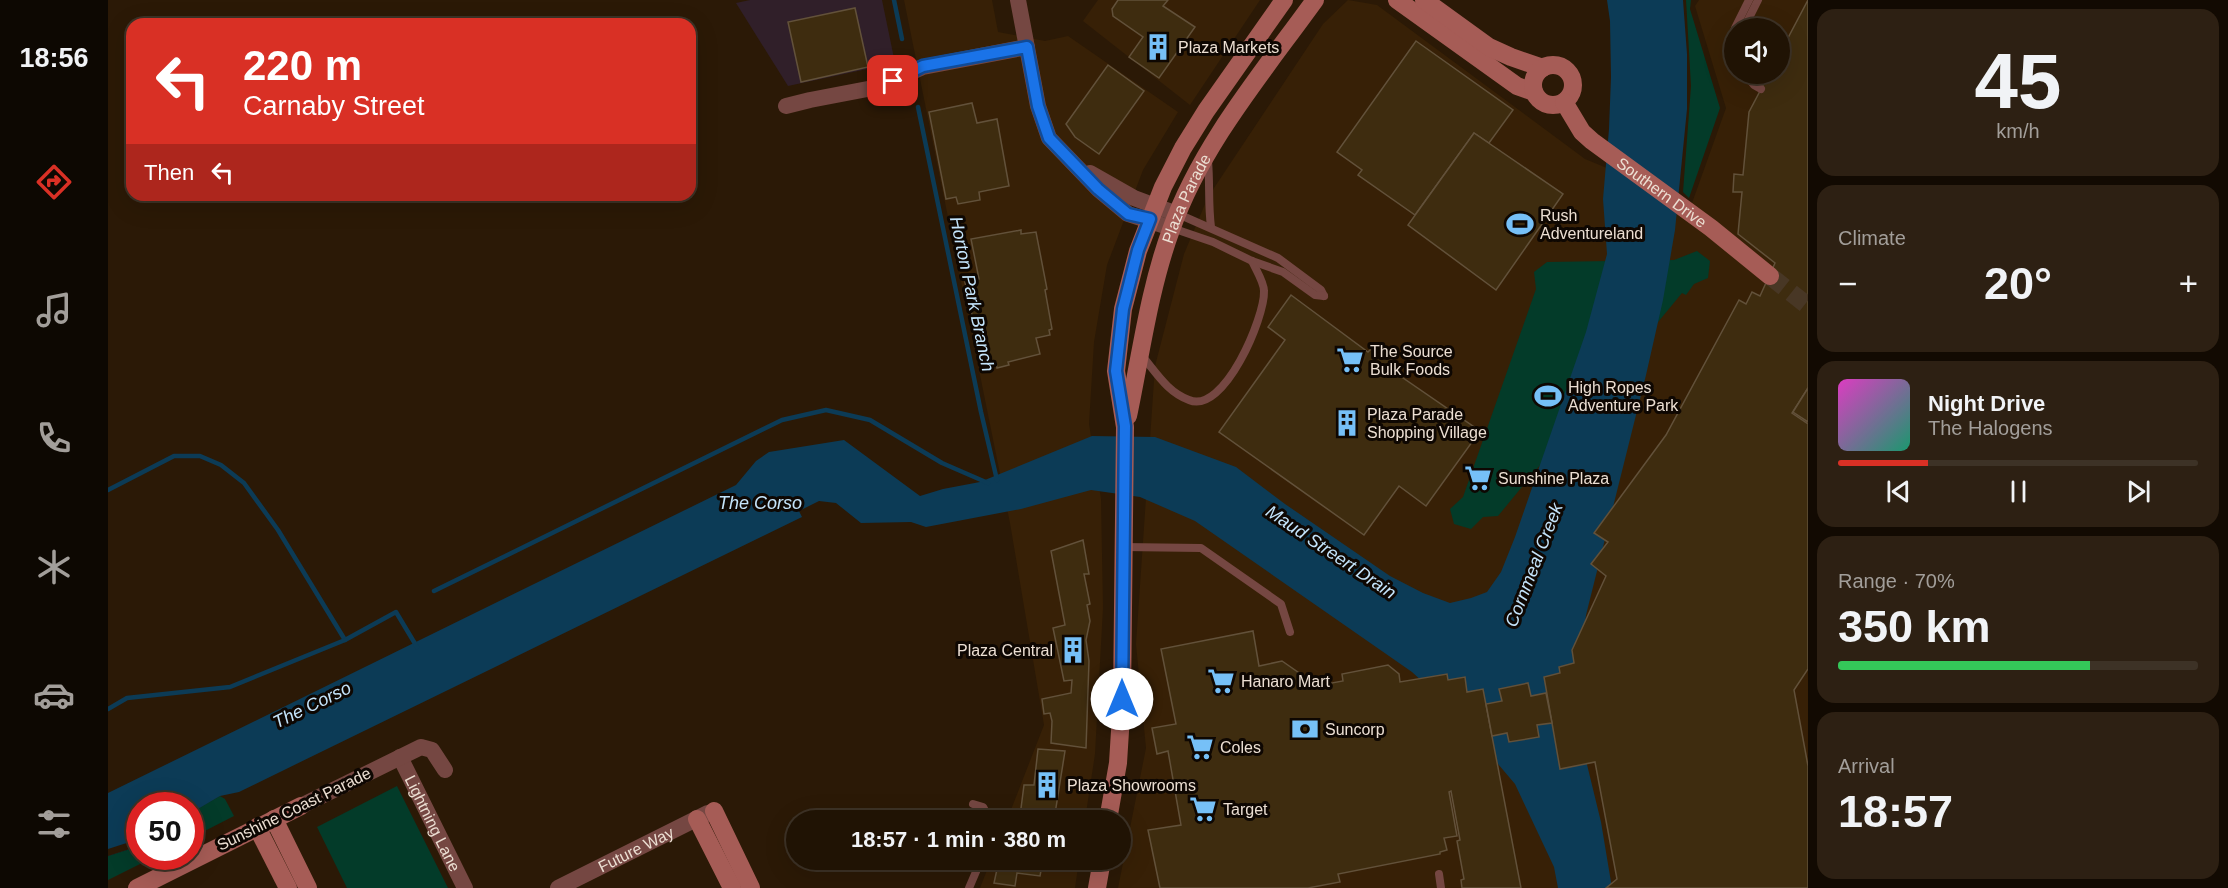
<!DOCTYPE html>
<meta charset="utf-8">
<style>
body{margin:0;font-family:Helvetica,sans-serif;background:#2d2013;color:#f1f3f6;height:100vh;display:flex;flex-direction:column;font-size:22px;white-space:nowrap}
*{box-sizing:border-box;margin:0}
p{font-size:20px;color:#a29e9a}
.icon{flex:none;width:33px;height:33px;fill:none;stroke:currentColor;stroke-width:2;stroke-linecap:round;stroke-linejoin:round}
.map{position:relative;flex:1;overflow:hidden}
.side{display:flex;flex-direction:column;gap:9px;padding:9px;background:#120a02;width:420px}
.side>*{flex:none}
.guide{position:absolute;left:18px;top:18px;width:570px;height:183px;border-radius:18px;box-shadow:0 6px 24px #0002,0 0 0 2px #3d3226;background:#d93025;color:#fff;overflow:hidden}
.tools{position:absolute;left:1616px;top:18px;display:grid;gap:12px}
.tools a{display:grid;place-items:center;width:66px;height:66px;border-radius:50%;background:#201304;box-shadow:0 6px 24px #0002,0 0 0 2px #3d3226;font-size:30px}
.speed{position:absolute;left:18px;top:792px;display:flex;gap:12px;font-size:30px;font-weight:700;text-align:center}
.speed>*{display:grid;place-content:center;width:78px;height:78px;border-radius:50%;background:#201304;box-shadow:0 6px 24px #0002,0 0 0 2px #3d3226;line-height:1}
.speed .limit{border:9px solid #d22;background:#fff;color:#111}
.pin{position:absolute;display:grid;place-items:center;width:51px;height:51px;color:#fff;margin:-26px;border-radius:12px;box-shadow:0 3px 9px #0006}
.me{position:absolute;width:66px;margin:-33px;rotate:0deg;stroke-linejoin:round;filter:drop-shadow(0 0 4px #0008)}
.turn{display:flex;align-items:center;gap:21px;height:126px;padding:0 18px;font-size:27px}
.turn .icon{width:78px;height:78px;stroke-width:2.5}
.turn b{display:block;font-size:42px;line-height:51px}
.then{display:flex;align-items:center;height:57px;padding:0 18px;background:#0003;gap:12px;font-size:22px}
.big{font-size:45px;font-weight:700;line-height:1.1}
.side .card{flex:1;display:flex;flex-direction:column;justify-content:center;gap:9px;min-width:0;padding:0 21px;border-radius:18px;background:#2d2013}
.side .dial{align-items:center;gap:0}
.dial b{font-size:78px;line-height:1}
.song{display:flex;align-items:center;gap:18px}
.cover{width:72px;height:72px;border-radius:9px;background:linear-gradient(135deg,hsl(310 70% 55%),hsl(160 70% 35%))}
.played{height:6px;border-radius:3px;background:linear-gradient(90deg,#d93025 25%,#3d3226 25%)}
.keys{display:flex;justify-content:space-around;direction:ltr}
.heat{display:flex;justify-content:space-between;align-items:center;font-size:33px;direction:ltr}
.charge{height:9px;border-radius:4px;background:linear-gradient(90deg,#34c759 70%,#3d3226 0)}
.trip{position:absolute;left:678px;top:810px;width:345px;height:60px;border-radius:30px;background:#201304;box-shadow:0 6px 24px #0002,0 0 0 2px #3d3226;font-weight:700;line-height:60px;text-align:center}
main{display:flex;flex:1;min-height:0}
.dock{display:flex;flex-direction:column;width:108px;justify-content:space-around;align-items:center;background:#0d0802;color:#a29e9a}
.dock .icon{width:42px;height:42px}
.dock .current{color:#d93025}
.dock b{font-size:27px;color:#f1f3f6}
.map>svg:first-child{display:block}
.built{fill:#372006;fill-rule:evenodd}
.industrial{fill:#301f29}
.green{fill:#033b29}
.water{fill:#0c3b56}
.pier{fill:#2b1906}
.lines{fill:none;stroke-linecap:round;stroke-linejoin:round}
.stream{stroke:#0c3b56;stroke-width:4.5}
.building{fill:#3e2c0f;stroke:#62513a;stroke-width:1.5}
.secondary-tunnel{stroke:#483725;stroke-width:18;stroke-dasharray:18 9;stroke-linecap:butt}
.lane{stroke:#754742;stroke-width:8}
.street{stroke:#754742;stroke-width:16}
.secondary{stroke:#a65c56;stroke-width:18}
.route-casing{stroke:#114b97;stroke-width:15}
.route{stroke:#1a73e8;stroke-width:10}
.labels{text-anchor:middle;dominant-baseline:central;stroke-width:6;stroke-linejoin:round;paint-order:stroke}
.poi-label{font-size:16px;fill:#ecdfd3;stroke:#0e0702;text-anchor:start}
.street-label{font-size:16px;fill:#ecdfd3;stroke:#0e0702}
.water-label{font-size:18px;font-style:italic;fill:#c4e4fb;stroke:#0e0702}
</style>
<main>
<nav class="dock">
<b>18:56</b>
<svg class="icon current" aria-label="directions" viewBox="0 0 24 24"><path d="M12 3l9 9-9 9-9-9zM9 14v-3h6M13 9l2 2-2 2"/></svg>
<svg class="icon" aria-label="music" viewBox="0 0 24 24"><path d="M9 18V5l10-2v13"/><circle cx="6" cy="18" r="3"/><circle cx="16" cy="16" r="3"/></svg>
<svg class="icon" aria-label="phone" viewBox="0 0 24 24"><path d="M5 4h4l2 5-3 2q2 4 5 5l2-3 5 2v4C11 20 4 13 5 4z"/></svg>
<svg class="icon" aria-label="climate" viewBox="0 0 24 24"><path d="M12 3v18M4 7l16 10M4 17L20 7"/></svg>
<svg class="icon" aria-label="car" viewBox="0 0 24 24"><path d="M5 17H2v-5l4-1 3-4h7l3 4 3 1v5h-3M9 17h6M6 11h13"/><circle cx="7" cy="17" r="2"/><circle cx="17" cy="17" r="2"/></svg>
<svg class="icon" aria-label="filters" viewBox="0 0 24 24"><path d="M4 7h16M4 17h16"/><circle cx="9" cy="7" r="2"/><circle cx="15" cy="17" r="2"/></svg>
</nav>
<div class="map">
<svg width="1700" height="888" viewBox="0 0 1700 888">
<rect width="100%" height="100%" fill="#2b1906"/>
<g class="built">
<path d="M 796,0 L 884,0 L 890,32 L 937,41 L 960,36 L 1070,112 L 1035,170 L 999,265 L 986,342 L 981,424 L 993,499 L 995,608 L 987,754 L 977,820 L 899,820 L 936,725 L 902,523 Z"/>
<path d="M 990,0 L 1152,0 L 1082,105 L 975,21 Z"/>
<path d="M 1240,0 L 1269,5 L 1477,159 L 1584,203 L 1618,108 L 1587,6 L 1591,0 L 1700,0 L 1700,888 L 1010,888 L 1038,748 L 1028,644 L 1047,366 L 1076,254 L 1100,197 L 1215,24 ZM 1626,28 L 1671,28 L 1671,74 L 1626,74 Z"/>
<path d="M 883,860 L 971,860 L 967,888 L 872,888 Z"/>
</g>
<path class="industrial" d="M 642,0 L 774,0 L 787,63 L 680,86 L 628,3 Z"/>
<g class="green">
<path d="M 1578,0 L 1583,0 L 1582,9 L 1612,108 L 1581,198 L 1575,192 L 1583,86 Z"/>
<path d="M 1589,251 L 1602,261 L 1600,278 L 1586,284 L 1578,295 L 1574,293 L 1390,516 L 1375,517 L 1363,529 L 1346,524 L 1342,509 L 1355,497 L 1428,289 L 1426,272 L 1439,262 L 1566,260 Z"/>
<path d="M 289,786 L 340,888 L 239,888 L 209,827 Z"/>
<path d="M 112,796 L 117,799 L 126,816 L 83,838 L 82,813 Z"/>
<path d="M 31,846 L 32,856 L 46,857 L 0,880 L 0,856 Z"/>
</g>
<path class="water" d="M 1499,0 L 1575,0 L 1579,54 L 1579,109 L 1567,230 L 1555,300 L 1538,375 L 1478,615 L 1467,702 L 1474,744 L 1493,822 L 1504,888 L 1450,888 L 1446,867 L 1407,784 L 1340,705 L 1304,672 L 1087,521 L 1032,497 L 983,490 L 913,509 L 818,527 L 803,522 L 753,523 L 728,503 L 711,501 L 691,511 L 694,517 L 131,792 L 112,796 L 83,813 L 82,806 L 32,806 L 31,846 L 0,856 L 0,793 L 628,485 L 648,461 L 661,452 L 736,440 L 812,496 L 835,489 L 872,482 L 984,436 L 1047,437 L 1128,467 L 1177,504 L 1282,576 L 1315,593 L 1342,603 L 1363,598 L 1379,592 L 1393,572 L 1407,537 L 1478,332 L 1499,254 L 1495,199 L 1501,129 L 1503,77 L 1502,21 Z"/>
<path class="pier" d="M 31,839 L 31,846 L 0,856 L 0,849 Z"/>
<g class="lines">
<g class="stream">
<path d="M 786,0 L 794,39"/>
<path d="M 810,107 L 873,412 L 889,480"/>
<path d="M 0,490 L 66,456 L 92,456 L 113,465 L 136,483 L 170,530 L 237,640 L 288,612 L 309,647"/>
<path d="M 326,591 L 674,420 L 718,410 L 762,420 L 834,463 L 880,483"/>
<path d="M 0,709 L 19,698 L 122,687 L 237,640"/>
</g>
</g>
<g class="building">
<path d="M 1010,0 L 1060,0 L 1055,6 L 1087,27 L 1051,78 L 1021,57 L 1035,37 L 1005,16 L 1004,9 Z"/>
<path d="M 1700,0 L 1700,388 L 1684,413 L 1700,424 L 1700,669 L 1686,690 L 1700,766 L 1700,888 L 1498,888 L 1509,879 L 1487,762 L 1452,769 L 1436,677 L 1452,673 L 1451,667 L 1466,663 L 1464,650 L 1498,576 L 1483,564 L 1500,542 L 1486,533 L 1558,435 L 1631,300 L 1638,304 L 1644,292 L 1652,296 L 1667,263 L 1630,234 L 1634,192 L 1625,192 L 1626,174 L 1635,175 L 1641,112 L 1661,74 L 1671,74 L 1671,55 Z"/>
<path d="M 747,8 L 760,67 L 693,82 L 680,22 Z"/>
<path d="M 1308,41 L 1405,110 L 1381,143 L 1366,133 L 1307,215 L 1250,175 L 1254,170 L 1229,152 Z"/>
<path d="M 1000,65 L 1036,91 L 991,154 L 967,137 L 958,124 Z"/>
<path d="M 864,103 L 869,123 L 889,119 L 901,186 L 871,192 L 872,200 L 850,204 L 848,197 L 838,199 L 821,112 Z"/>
<path d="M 1366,133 L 1455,194 L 1388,290 L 1300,225 Z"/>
<path d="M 913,230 L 913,234 L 928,232 L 939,289 L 937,290 L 944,329 L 941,330 L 942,335 L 928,338 L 932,354 L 900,362 L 901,365 L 889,368 L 888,363 L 875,367 L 857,282 L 871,279 L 863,239 Z"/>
<path d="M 1183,295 L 1260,352 L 1265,347 L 1289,363 L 1285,371 L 1372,431 L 1318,506 L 1291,486 L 1256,535 L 1111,432 L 1177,340 L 1160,327 Z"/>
<path d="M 1700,388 L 1700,422 L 1685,412 Z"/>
<path d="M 975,540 L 981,574 L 976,574 L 982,604 L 979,605 L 982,621 L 978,640 L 981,661 L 978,748 L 943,743 L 944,721 L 942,713 L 936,714 L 934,699 L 963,693 L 964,680 L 956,681 L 945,628 L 957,625 L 943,551 Z"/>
<path d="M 1145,631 L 1151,666 L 1174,661 L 1194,675 L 1197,688 L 1235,681 L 1234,674 L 1280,665 L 1291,674 L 1292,682 L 1339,674 L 1340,680 L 1357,677 L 1359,692 L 1375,689 L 1413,888 L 1354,888 L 1353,880 L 1356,879 L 1349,841 L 1352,840 L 1343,791 L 1341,792 L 1349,836 L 1336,838 L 1339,850 L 1332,852 L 1332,854 L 1230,874 L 1232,882 L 1200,888 L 1052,888 L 1040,830 L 1073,825 L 1060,751 L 1049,754 L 1044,728 L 1068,724 L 1053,649 Z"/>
<path d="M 1420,683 L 1423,696 L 1438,693 L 1444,723 L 1429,725 L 1431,737 L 1401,742 L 1399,733 L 1384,736 L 1378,704 L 1394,701 L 1391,689 Z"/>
<path d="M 930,749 L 957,751 L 946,820 L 902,820 L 903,814 L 912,816 L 916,785 L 926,785 Z"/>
<path d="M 891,860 L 935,860 L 932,876 L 909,873 L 907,886 L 886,883 Z"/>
</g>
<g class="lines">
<path class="secondary-tunnel" d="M 1662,276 L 1700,306"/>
<g class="lane">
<path d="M 1627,28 L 1641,0"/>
<path d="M 1636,28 L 1650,0"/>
<path d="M 1626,31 L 1626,52"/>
<path d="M 1637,74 L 1646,85 L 1653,89"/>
<path d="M 1100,161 C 1102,183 1100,204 1103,227"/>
<path d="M 1070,214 L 1170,258 L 1213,290 L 1216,296"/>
<path d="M 1064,228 L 1105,242 L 1144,261 L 1175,272 L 1207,295 L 1216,296"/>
<path d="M 1034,356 C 1048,372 1059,392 1081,400 C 1116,415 1157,317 1156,291 C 1156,282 1148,270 1144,261"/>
<path d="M 1015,547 L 1093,548 L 1173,604 L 1182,632"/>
<path d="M 865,804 L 875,807 L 882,820"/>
<path d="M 1331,874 L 1333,888"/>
<path d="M 861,888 L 873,860"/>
</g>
<g class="street">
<path d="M 910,0 L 930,106 L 941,138 L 990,189 L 1020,214 L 1063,228"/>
<path d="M 678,106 L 702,100 L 770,87 L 815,67 L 919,47"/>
<path d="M 982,173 L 1026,198 L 1069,214"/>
<path id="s1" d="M 292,757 L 357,888"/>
<path d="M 193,806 L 313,747 L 324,750 L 337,770"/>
<path id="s2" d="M 450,888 L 600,813"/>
</g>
<g class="secondary">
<path d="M 1289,0 L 1409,86 L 1426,92"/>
<path d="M 1316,0 L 1381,47 L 1403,57 L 1435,68"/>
<circle cx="1445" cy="85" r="20"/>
<path id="s3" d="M 1456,102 L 1474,132 L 1484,141 L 1603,228 L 1662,276"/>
<path id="s4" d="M 1020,416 C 1033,354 1041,290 1063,230 C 1093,145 1155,72 1207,0"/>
<path d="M 606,811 L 643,888"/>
<path d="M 166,819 L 200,888"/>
<path d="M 589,819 L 624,888"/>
<path d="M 1000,820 L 1010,763 L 1014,699 L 1017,427 L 1008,371 L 1015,309 L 1030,251 L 1055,187 L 1075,148 L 1098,111 L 1176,0"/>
<path d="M 149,827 L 180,888"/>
<path d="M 29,888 L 193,806"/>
<path d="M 989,888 L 994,860"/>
</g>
</g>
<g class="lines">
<defs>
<path id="route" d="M 785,81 L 815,66 L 919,47 L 930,106 L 941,138 L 990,189 L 1020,214 L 1042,219 L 1030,250 L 1015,309 L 1008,371 L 1017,426 L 1014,699"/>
</defs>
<use href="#route" class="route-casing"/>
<use href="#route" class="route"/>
</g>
<defs>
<symbol id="building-bare" viewBox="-9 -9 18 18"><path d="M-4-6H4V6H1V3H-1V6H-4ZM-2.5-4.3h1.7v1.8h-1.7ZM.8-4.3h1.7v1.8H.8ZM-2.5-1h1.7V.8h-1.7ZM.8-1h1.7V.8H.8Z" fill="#76c0f7" stroke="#0e0702" stroke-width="2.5" paint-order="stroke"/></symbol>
<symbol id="stadium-bare" viewBox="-9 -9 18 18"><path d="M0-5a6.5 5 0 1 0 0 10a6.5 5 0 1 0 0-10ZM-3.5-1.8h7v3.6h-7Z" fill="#76c0f7" stroke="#0e0702" stroke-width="2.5" paint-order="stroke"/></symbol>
<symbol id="supermarket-bare" viewBox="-9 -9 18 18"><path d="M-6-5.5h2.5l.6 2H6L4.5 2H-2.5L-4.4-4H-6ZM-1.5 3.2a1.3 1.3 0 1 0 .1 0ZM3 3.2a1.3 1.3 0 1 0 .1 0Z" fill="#76c0f7" stroke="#0e0702" stroke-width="2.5" paint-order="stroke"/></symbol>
<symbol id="bank-bare" viewBox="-9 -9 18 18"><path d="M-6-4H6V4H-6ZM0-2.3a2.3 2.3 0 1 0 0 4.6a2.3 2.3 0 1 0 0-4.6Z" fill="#76c0f7" stroke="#0e0702" stroke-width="2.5" paint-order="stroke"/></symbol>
</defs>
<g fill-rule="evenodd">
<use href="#building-bare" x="1031" y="28" width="38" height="38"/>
<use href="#stadium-bare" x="1393" y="205" width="38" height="38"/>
<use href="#supermarket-bare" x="1223" y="341" width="38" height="38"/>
<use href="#stadium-bare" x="1421" y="377" width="38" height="38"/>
<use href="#building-bare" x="1220" y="404" width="38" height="38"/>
<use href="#supermarket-bare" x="1351" y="459" width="38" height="38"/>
<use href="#building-bare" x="946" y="631" width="38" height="38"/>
<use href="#supermarket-bare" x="1094" y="662" width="38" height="38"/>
<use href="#bank-bare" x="1178" y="710" width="38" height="38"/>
<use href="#supermarket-bare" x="1073" y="728" width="38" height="38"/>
<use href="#building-bare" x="920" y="766" width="38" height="38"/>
<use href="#supermarket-bare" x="1076" y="790" width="38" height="38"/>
</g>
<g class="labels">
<g class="poi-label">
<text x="1070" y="47">Plaza Markets</text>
<text x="1432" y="215">Rush<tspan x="1432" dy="18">Adventureland</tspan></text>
<text x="1262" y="351">The Source<tspan x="1262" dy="18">Bulk Foods</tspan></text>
<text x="1460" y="387">High Ropes<tspan x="1460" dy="18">Adventure Park</tspan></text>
<text x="1259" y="414">Plaza Parade<tspan x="1259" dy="18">Shopping Village</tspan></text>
<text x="1390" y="478">Sunshine Plaza</text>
<text x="945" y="650" text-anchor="end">Plaza Central</text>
<text x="1133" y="681">Hanaro Mart</text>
<text x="1217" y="729">Suncorp</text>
<text x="1112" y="747">Coles</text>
<text x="959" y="785">Plaza Showrooms</text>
<text x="1115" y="809">Target</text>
</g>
<g class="street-label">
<text stroke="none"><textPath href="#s3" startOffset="135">Southern Drive</textPath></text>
<text stroke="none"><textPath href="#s4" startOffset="226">Plaza Parade</textPath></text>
<text transform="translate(186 809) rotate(-26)">Sunshine Coast Parade</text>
<text stroke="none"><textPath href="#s1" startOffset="74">Lightning Lane</textPath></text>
<text stroke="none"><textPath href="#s2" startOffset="87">Future Way</textPath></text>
</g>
<g class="water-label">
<text transform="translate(864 294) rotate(78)">Horton Park Branch</text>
<text x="652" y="503">The Corso</text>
<text transform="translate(1223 552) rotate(34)">Maud Streert Drain</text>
<text transform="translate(1426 565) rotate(-69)">Cornmeal Creek</text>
<text transform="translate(204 705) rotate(-26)">The Corso</text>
</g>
</g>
</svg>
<div class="tools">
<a><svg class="icon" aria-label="sound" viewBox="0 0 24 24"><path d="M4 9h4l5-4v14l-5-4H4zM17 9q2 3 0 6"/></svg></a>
</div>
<div class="speed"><div class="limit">50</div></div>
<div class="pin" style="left:785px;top:81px;background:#d93025"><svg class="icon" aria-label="arrive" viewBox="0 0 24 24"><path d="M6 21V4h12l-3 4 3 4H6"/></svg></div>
<svg class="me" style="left:1014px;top:699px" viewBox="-20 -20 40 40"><circle r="19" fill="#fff"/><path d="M0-13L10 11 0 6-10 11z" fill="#1a73e8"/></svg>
<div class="trip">18:57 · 1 min · 380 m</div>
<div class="guide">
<div class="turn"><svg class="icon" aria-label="left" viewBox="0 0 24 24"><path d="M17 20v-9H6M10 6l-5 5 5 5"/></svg><div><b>220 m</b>Carnaby Street</div></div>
<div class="then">Then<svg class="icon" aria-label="left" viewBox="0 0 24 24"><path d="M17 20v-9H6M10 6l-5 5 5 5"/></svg></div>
</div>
</div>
<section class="side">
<div class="card dial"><b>45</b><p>km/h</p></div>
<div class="card"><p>Climate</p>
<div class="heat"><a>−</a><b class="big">20°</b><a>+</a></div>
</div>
<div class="card">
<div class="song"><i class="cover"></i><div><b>Night Drive</b><p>The Halogens</p></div></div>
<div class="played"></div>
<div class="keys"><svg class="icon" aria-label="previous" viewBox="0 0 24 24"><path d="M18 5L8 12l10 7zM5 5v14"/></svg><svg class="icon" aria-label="pause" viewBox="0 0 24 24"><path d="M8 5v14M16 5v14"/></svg><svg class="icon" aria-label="next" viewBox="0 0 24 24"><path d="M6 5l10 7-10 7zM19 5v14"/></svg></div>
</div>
<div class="card"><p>Range · 70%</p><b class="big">350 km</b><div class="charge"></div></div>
<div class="card"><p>Arrival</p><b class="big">18:57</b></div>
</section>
</main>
